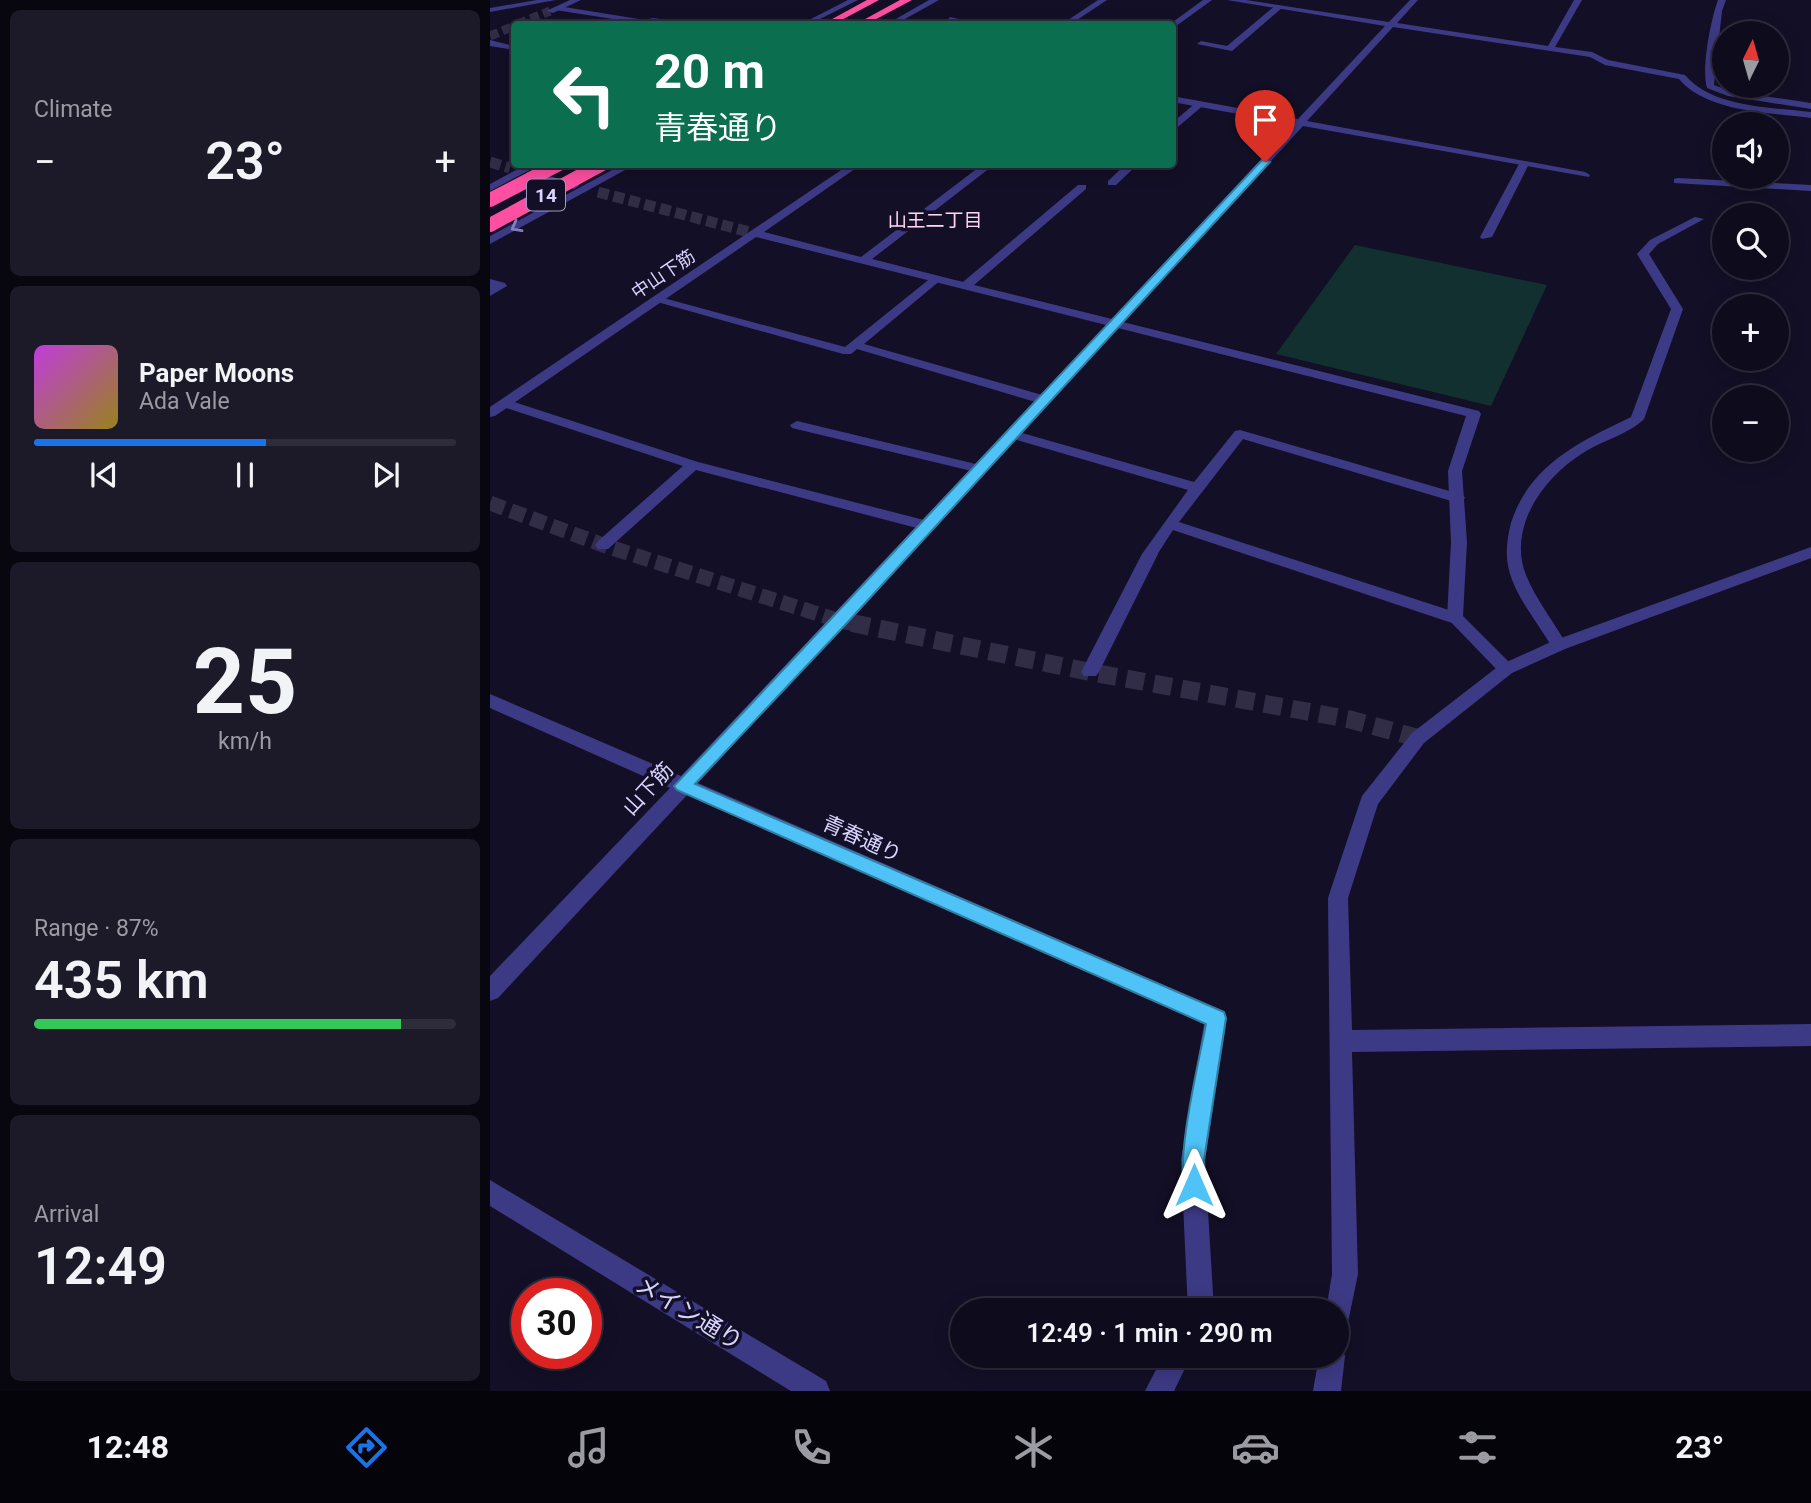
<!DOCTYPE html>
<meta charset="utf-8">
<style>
body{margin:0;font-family:Roboto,"Noto Sans JP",sans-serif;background:#1c1929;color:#f1f3f6;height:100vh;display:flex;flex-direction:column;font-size:26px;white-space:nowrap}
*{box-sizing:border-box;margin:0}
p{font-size:23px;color:#9b9ba3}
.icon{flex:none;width:38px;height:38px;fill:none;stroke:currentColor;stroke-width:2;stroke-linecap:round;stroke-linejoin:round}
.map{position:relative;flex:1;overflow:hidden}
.sheet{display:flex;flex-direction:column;gap:10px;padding:10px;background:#08060f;width:490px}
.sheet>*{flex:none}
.top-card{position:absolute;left:21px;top:21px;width:665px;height:147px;border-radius:7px;box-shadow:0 4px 18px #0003,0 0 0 2px #2e2b3b;background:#0b6e4f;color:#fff;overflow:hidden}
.needle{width:46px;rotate:5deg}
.fabs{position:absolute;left:1222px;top:21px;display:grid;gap:14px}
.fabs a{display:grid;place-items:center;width:77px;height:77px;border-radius:50%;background:#0e0b1c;box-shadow:0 4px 18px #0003,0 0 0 2px #2e2b3b;font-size:35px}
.speed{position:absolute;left:21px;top:1278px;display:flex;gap:14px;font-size:35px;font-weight:700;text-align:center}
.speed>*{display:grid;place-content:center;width:91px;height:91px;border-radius:50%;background:#0e0b1c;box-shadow:0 4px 18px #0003,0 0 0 2px #2e2b3b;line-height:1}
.speed .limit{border:10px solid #d22;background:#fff;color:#111}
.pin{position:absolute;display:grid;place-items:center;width:60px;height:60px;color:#fff;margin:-72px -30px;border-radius:50% 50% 50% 0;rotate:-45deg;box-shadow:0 0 7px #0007}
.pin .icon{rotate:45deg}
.me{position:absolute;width:77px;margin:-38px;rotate:0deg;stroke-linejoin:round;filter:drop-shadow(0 0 5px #0008)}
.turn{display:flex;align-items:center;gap:24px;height:147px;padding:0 28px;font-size:32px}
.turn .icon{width:91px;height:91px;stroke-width:2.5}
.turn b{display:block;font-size:49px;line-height:60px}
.big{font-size:52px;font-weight:600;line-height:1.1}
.sheet .tile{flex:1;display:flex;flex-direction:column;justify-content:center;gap:10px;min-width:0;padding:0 24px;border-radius:10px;background:#1c1929}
.sheet .dial{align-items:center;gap:0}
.dial b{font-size:91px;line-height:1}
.song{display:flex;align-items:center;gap:21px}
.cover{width:84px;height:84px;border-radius:10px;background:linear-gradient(135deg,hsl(290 70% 55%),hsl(50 70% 35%))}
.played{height:7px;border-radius:4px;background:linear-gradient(90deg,#1a73e8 55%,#2e2b3b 55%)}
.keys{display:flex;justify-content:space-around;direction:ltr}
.heat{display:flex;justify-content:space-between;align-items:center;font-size:38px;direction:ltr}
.charge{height:10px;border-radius:5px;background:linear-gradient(90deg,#34c759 87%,#2e2b3b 0)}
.trip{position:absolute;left:460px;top:1298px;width:399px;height:70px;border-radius:35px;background:#0e0b1c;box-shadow:0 4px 18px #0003,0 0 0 2px #2e2b3b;font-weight:600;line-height:70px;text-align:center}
.menu{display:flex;height:112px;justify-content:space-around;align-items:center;background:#06040b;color:#9b9ba3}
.menu .icon{width:49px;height:49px}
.menu .active{color:#1a73e8}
.menu b{font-size:32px;color:#f1f3f6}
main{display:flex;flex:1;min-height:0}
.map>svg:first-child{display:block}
.green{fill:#12302f}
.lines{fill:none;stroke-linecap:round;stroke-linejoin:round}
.pedestrian-tunnel-far3{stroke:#312d47;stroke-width:9;stroke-dasharray:9 4.5;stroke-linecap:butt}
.pedestrian-tunnel-far2{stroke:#312d47;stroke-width:11;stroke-dasharray:11 5;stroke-linecap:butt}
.pedestrian-tunnel-far1{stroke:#312d47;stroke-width:15;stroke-dasharray:15 7;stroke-linecap:butt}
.pedestrian-tunnel{stroke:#312d47;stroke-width:18;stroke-dasharray:18 10;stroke-linecap:butt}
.service{fill:#3d3a85;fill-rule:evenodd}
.pedestrian{fill:#3d3a85;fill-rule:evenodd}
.minor{fill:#3d3a85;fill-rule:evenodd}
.tertiary{fill:#3d3a85;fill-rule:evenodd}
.motorway{fill:#ff4fa3;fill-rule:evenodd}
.motorway-bridge{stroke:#ff4fa3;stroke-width:14}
.oneway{stroke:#837fbc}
.route{fill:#4fc3f7;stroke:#337fa1;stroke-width:2}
.labels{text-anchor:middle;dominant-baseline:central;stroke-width:7;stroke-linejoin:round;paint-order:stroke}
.far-street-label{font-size:18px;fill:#d9d4ff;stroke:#130f26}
.shield{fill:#130f26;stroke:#9e99be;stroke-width:2}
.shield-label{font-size:19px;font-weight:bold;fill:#d9d4ff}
.far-neighbourhood-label{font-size:19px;fill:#ffd6f0;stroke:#130f26}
.street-label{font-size:21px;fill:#d9d4ff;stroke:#130f26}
.near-street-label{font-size:24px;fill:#d9d4ff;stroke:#130f26}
</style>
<main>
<section class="sheet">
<div class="tile"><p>Climate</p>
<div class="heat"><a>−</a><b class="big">23°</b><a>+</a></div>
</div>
<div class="tile">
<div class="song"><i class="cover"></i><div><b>Paper Moons</b><p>Ada Vale</p></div></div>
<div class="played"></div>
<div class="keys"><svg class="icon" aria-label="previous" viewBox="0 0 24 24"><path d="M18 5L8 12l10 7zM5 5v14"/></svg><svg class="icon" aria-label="pause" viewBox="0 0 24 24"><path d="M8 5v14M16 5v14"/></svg><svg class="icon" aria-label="next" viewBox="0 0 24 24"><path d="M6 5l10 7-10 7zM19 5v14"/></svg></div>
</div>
<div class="tile dial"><b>25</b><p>km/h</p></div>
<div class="tile"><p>Range · 87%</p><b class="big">435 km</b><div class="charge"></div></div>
<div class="tile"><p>Arrival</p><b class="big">12:49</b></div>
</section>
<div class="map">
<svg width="1321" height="1391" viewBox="0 0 1321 1391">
<rect width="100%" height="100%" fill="#130f26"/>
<path class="green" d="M 865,245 L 1057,285 L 1001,406 L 786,354 Z"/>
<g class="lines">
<g class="pedestrian-tunnel-far3">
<path d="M 28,24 L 60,11"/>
<path d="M 0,36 L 24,26"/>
</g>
<g class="pedestrian-tunnel-far2">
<path d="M 0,162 L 20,168"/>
<path d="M 108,192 L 263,233"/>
</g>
<path class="pedestrian-tunnel-far1" d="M 0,503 L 113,545 L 350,621 L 371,625"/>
<path class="pedestrian-tunnel" d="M 362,623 L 600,672 L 858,719 L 928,738"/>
<g class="service">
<path d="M 47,0 L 66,0 L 0,12 L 0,8 Z"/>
<path d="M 713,0 L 722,0 L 682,29 L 682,24 L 680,24 Z"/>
<path d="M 1228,0 L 1236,0 L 1232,11 L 1224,85 L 1240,91 L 1321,103 L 1321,109 L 1238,96 L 1217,88 C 1211,69 1221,19 1228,0 Z"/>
<path d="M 786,5 L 793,7 L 742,51 L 707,44 L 711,41 L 737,46 Z"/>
<path d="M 460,17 L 492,24 L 457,21 Z"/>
<path d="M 708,101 L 716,103 L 682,132 L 682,123 Z"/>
<path d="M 1034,161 L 1039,164 L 1002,237 L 992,239 L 990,237 L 1029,164 Z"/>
<path d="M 636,164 L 648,164 L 626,185 L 618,185 L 618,181 Z"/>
<path d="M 1205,217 L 1214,219 L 1168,244 L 1159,254 L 1193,309 L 1154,419 C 1139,434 1111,441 1093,453 C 1054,477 1017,527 1036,575 C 1046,600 1064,622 1077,645 L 1075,649 L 1063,649 C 1049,624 1026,598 1019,570 C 1015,555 1017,538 1021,523 C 1039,465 1091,441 1141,417 L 1181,309 L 1147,254 L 1160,240 Z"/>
<path d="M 442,277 L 452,279 L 374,344 L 559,397 L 559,403 L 549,403 L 367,349 L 361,354 L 353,354 L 160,300 L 166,296 L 355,347 Z"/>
<path d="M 0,279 L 15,283 L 17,286 L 0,296 Z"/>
<path d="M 15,399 L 208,462 L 438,521 L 446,526 L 438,531 L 206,470 L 118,549 L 108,549 L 105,545 L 108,541 L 193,466 L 10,406 L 8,403 Z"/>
<path d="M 307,421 L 490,465 L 497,469 L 490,473 L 302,428 L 300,425 Z"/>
<path d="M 522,430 L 704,482 L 745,431 L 750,430 L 973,495 L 975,498 L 973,501 L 968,503 L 753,439 L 689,522 L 971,614 L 973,618 L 965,624 L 683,530 L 665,558 L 655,558 L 652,554 L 698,490 L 517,437 L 515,434 Z"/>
</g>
<g class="pedestrian">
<path d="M 80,0 L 91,0 L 63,13 L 56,11 Z"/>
<path d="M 41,171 L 88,184 L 89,186 L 84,189 L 37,176 L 37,172 Z"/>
</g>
<g class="minor">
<path d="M 358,0 L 368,0 L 320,24 L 311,24 Z"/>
<path d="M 439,0 L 449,0 L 406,24 L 397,24 Z"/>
<path d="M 608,0 L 617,0 L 581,24 L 572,24 Z"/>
<path d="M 737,0 L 756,0 L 899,22 L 920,0 L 928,0 L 907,23 L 1058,46 L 1084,0 L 1092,0 L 1065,47 L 1102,52 L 1118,60 L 1195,75 C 1223,108 1281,107 1321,112 L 1321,118 C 1280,112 1218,113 1189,79 L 1115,65 L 1100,57 L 903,27 L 817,121 L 1095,172 L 1100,175 L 1099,177 L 813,126 L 633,322 L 989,411 L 991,414 L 972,471 L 977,542 L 973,616 L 1022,665 L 1025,669 L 1022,673 L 1010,673 L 957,618 L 961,542 L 958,471 L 976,416 L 628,328 L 208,783 L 734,1011 L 737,1018 L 715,1160 L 724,1311 L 698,1311 L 691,1160 L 714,1024 L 197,795 L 8,998 L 0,1001 L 0,976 L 180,788 L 0,708 L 0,694 L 191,776 L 616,325 L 266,237 L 5,416 L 0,417 L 0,407 L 360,164 L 372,164 L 274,232 L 371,257 L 493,164 L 505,164 L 382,259 L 473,282 L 588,185 L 596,185 L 596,189 L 484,285 L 622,319 L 804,124 L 682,102 L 682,96 L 808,119 L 895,26 Z"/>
<path d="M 68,6 L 155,20 L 163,18 L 206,24 L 155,24 L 65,10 Z"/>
<path d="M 0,40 L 24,46 L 24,50 L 0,46 Z"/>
<path d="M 37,164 L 51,164 L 0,191 L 0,184 Z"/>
<path d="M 133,164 L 146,164 L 0,244 L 0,236 Z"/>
<path d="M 1188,178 L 1321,185 L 1321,191 L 1184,183 L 1184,179 Z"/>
<path d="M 660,549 L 668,554 L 609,672 L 606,676 L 594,676 L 591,672 L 652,554 Z"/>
<path d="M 0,1180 L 336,1381 L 340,1391 L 301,1391 L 0,1206 Z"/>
<path d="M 673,1356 L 701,1356 L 684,1391 L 655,1391 Z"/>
</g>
<g class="tertiary">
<path d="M 1321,547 L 1321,558 L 1075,649 L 1022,673 L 934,743 L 888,804 L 858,898 L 862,1030 L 1321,1024 L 1321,1046 L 862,1052 L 868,1274 L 856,1332 L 847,1336 L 847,1311 L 836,1311 L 842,1274 L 838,898 L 872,796 L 922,733 L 1010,665 L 1063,641 Z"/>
<path d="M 847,1345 L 851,1347 L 855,1356 L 851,1391 L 823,1391 L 829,1356 L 847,1356 Z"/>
</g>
<g class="motorway">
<path d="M 377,0 L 389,0 L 344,24 L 333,24 Z"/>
<path d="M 410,0 L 422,0 L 377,24 L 366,24 Z"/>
</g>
<g class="motorway-bridge">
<path d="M 0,200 L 69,164"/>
<path d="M 0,225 L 112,164"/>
</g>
</g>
<defs><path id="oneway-chevron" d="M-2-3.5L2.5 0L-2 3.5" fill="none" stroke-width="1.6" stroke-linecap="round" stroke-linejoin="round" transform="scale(1.75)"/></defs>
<use class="oneway" href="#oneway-chevron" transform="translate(26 227) rotate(151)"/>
<path class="route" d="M 772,160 L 780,162 L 356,624 L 205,784 L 734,1012 L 736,1018 L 714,1160 L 715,1185 L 712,1193 L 704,1197 L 696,1193 C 684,1163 709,1061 716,1024 L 187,790 L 184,786 Z"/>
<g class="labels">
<g class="far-street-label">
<text transform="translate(173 274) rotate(-34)">中山下筋</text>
</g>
<rect class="shield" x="37" y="179.5" width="38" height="31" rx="5"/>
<g class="shield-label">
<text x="56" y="195">14</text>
</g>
<g class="far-neighbourhood-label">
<text x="445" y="220">山王二丁目</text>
</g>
<g class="street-label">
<text transform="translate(158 789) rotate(-47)">山下筋</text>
<text transform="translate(372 839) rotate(24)">青春通り</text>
</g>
<g class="near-street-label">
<text transform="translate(199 1313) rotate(31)">メイン通り</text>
</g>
</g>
</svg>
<div class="fabs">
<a><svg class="needle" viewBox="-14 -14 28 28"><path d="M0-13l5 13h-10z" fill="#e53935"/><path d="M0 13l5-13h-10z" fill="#9b9ba3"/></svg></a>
<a><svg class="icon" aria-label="sound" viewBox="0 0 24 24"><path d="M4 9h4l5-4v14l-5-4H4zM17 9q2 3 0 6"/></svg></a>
<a><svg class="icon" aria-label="search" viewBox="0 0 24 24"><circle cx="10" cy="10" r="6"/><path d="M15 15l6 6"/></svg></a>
<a>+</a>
<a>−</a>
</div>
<div class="speed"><div class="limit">30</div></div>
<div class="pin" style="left:775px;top:162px;background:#d93025"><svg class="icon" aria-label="arrive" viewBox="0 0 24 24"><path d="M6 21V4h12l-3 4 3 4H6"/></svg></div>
<svg class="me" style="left:704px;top:1185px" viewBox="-20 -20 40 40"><path d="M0-17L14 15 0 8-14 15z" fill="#4fc3f7" stroke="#fff" stroke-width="4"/></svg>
<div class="trip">12:49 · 1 min · 290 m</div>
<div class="top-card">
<div class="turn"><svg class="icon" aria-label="left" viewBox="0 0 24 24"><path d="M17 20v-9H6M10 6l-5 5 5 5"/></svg><div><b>20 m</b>青春通り</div></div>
</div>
</div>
</main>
<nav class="menu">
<b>12:48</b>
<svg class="icon active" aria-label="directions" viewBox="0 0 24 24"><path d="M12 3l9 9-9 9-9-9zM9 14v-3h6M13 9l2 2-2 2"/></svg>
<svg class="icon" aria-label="music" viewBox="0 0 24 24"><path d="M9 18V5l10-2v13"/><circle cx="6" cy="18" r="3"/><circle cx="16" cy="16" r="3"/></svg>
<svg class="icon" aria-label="phone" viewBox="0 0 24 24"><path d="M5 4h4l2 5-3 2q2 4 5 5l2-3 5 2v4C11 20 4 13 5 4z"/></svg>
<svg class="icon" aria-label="climate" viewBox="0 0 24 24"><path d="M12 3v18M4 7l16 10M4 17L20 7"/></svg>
<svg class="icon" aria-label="car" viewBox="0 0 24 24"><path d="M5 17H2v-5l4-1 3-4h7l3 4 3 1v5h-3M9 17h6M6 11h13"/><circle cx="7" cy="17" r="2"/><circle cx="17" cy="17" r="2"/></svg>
<svg class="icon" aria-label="filters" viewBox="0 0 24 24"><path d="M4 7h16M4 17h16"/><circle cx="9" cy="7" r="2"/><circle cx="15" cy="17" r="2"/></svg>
<b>23°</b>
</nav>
